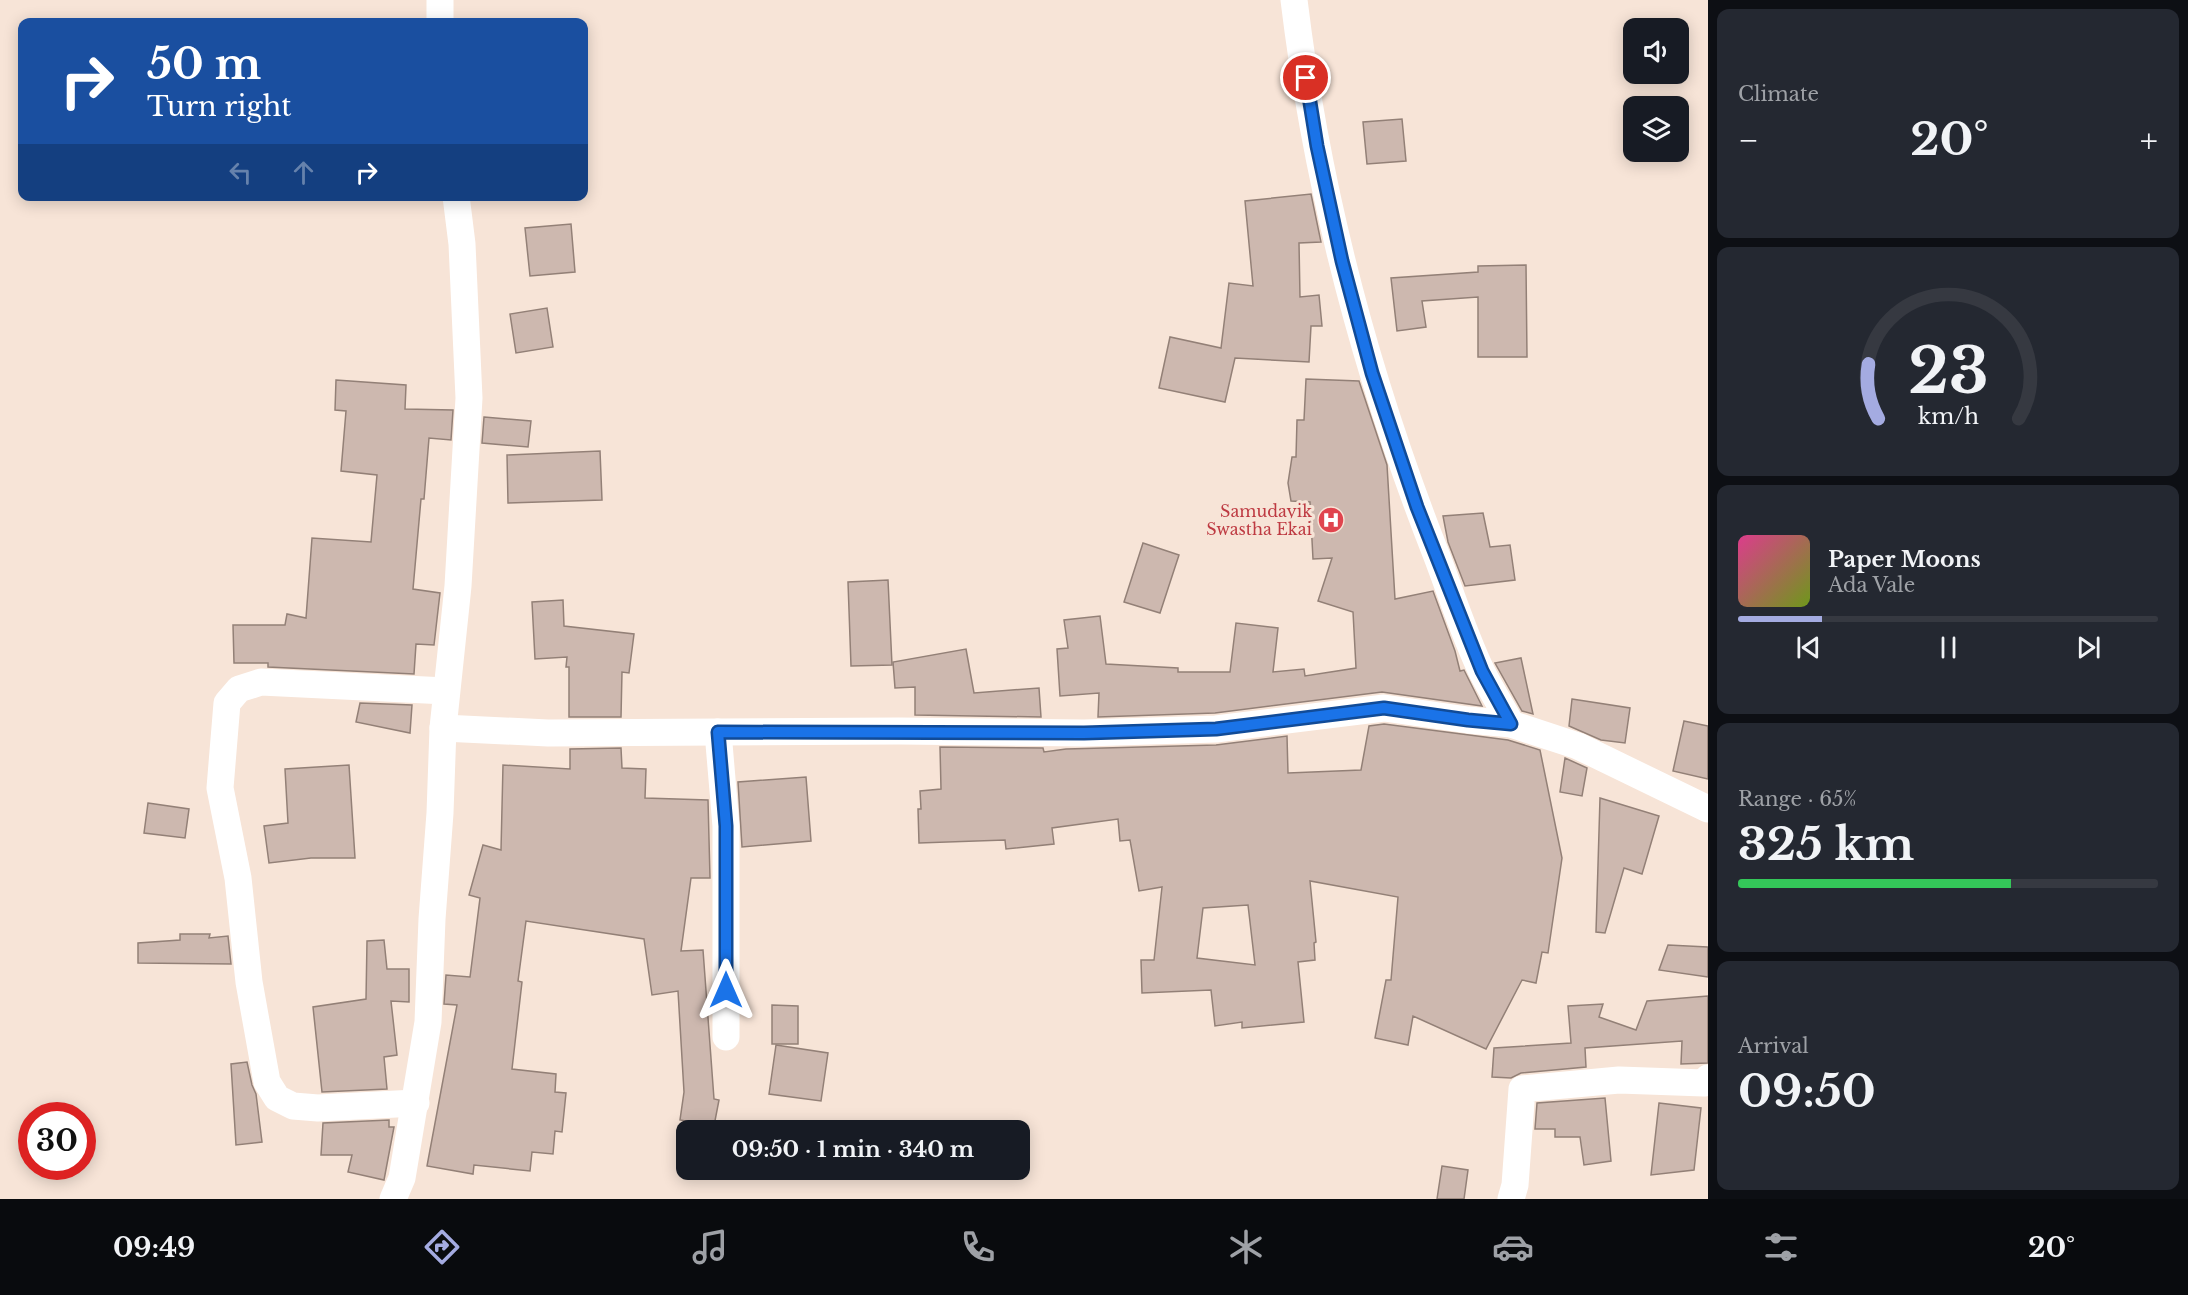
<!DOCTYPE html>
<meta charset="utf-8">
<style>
body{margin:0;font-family:"Libre Baskerville",serif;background:#242831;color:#f1f3f6;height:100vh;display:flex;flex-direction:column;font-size:22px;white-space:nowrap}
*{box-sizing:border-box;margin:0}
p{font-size:20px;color:#9ea1a6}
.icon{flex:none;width:33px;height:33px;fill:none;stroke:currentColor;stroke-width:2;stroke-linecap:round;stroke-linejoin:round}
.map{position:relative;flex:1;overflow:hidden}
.panel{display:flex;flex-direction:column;gap:9px;padding:9px;background:#0d0f14;width:480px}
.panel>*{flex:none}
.hud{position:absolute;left:18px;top:18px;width:570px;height:183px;border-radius:12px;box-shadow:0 3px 15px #0003;background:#1a4fa0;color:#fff;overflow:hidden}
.buttons{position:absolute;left:1623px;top:18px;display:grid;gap:12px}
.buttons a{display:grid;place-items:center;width:66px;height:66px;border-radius:12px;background:#171b24;box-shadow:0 3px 15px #0003;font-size:30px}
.speed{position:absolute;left:18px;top:1102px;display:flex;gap:12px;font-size:30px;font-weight:700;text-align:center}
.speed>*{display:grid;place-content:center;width:78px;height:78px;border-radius:50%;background:#171b24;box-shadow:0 3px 15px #0003;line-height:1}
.speed .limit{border:9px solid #d22;background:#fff;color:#111}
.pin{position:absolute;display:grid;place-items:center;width:51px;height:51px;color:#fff;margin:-26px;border:3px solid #fff;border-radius:50%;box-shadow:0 2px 6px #0007}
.me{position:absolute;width:66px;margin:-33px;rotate:0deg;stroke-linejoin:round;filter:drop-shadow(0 0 4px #0008)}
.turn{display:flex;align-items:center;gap:21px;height:126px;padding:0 30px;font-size:27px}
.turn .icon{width:78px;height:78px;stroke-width:2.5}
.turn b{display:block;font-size:42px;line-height:51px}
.lanes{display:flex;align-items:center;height:57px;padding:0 30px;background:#0003;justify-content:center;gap:30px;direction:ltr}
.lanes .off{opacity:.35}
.big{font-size:45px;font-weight:700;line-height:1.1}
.panel .widget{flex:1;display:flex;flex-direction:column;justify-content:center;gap:9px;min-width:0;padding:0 21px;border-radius:12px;background:#242831}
.panel .dial{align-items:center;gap:0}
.dial svg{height:156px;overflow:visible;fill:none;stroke:#363941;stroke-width:7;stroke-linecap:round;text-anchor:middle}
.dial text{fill:#f1f3f6;stroke:none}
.song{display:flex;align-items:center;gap:18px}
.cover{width:72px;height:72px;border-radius:9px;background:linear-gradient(135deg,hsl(330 70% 55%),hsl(80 70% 35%))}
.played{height:6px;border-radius:3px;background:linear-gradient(90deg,#a4abe1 20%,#363941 20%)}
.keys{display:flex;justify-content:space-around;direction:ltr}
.heat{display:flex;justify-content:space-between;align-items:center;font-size:33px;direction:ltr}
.charge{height:9px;border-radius:4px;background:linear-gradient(90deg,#34c759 65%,#363941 0)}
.trip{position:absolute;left:676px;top:1120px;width:354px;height:60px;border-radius:12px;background:#171b24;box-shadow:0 3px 15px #0003;font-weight:700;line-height:60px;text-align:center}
.tabs{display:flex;height:96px;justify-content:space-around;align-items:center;background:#090b0e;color:#9ea1a6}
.tabs .icon{width:42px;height:42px}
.tabs .on{color:#a4abe1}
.tabs b{font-size:27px;color:#f1f3f6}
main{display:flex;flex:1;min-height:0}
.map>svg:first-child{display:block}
.building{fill:#cdb8af;stroke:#938077;stroke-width:1.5;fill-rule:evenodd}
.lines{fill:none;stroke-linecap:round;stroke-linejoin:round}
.street{stroke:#fff;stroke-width:27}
.route-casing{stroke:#114b97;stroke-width:15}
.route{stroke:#1a73e8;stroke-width:10}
.labels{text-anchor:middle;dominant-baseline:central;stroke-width:6;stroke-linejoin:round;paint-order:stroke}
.health-label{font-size:16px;fill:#be3a42;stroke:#f7e4d7;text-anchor:end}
</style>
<main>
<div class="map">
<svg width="1708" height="1199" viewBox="0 0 1708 1199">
<rect width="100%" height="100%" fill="#f7e4d7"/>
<g class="building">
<path d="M 1402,119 L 1406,161 L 1367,164 L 1363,122 Z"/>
<path d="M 1311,194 L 1321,242 L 1299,243 L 1300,297 L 1319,295 L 1322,326 L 1311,326 L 1309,362 L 1235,358 L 1225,402 L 1159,388 L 1170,337 L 1221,348 L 1229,283 L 1253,286 L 1245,201 Z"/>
<path d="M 571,224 L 575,272 L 530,276 L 525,228 Z"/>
<path d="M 1526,265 L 1527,357 L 1478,357 L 1478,297 L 1422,301 L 1426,327 L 1397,331 L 1391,278 L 1478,272 L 1478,266 Z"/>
<path d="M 547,308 L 553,347 L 516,353 L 510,314 Z"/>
<path d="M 1306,379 L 1359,381 L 1387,465 L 1395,599 L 1433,591 L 1455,651 L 1460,671 L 1464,670 L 1482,706 L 1382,692 L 1215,713 L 1098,717 L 1099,693 L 1060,696 L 1057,649 L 1068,648 L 1064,620 L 1100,616 L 1106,664 L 1178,668 L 1178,672 L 1230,672 L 1236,623 L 1278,628 L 1273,672 L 1304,669 L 1305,676 L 1356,668 L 1353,612 L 1318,601 L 1332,558 L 1313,559 L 1310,502 L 1291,501 L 1288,483 L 1292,457 L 1296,457 L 1297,420 L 1304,420 Z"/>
<path d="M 336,380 L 406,385 L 405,409 L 453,410 L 451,440 L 429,438 L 424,499 L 421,499 L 413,589 L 440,593 L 434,645 L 416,644 L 414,674 L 268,667 L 268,663 L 234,663 L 233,625 L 285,625 L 287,614 L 306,618 L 312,538 L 371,542 L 377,475 L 341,471 L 346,411 L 335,410 Z"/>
<path d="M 484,417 L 531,421 L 528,447 L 482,443 Z"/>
<path d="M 600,451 L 602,500 L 508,503 L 507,455 Z"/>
<path d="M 1483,513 L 1490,547 L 1510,545 L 1515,580 L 1465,586 L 1448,542 L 1443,516 Z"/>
<path d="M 1143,543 L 1179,555 L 1160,613 L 1124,602 Z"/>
<path d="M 888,580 L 892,665 L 851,666 L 848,582 Z"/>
<path d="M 563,600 L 564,626 L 634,634 L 629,673 L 622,672 L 621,717 L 569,717 L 569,667 L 566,667 L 567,657 L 535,659 L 532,602 Z"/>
<path d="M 966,649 L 974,693 L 1039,688 L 1041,717 L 915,715 L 915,687 L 895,688 L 893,662 Z"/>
<path d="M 1521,658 L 1533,714 L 1522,711 L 1495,663 Z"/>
<path d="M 1572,699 L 1630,708 L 1625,743 L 1601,740 L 1569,726 Z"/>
<path d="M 360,703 L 412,705 L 410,733 L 356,722 Z"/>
<path d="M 1684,721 L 1708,726 L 1708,779 L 1673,771 Z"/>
<path d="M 1384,724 L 1508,740 L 1540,750 L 1562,858 L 1548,953 L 1542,952 L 1536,983 L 1522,980 L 1486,1049 L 1413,1016 L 1408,1045 L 1375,1038 L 1386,980 L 1391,980 L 1398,897 L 1310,881 L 1316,942 L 1314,943 L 1315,960 L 1298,962 L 1304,1022 L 1242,1028 L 1242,1022 L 1215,1026 L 1211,990 L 1142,993 L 1141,960 L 1154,960 L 1162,887 L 1139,891 L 1130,840 L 1120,841 L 1118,819 L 1052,828 L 1054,844 L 1006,849 L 1005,840 L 919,843 L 918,809 L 921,809 L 920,791 L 941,789 L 940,747 L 1043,748 L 1044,752 L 1066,749 L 1216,745 L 1287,736 L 1288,773 L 1361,770 L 1369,726 ZM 1248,905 L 1255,965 L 1197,958 L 1203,908 Z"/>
<path d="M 621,748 L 622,768 L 646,769 L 645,798 L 708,800 L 710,878 L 691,878 L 681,951 L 703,950 L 714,1099 L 719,1100 L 714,1126 L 680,1120 L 684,1092 L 678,991 L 652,995 L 644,939 L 526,921 L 518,981 L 522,982 L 512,1069 L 556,1074 L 555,1092 L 566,1093 L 562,1132 L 555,1131 L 553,1154 L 532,1152 L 530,1171 L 474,1165 L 473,1174 L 427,1166 L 457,1005 L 444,1004 L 446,975 L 470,977 L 480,898 L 469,895 L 483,845 L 501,850 L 503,765 L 570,769 L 570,749 Z"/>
<path d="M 1565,758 L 1587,768 L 1582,796 L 1560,792 Z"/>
<path d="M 349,765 L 355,858 L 311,858 L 269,863 L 264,826 L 288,823 L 285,769 Z"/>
<path d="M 806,777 L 811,841 L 742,847 L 738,782 Z"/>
<path d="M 1600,798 L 1659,816 L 1642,874 L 1624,868 L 1605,933 L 1596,932 Z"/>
<path d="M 148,803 L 189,809 L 185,838 L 144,833 Z"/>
<path d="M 180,934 L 210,934 L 209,938 L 228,936 L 231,964 L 138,963 L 138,943 L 180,940 Z"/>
<path d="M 384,940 L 387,969 L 409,969 L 409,1002 L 391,1001 L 397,1055 L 384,1057 L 387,1089 L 322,1092 L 313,1007 L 366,999 L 367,941 Z"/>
<path d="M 1668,945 L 1708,947 L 1708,977 L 1659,970 Z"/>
<path d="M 1708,996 L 1708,1063 L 1681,1064 L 1682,1041 L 1585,1048 L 1586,1067 L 1521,1073 L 1511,1078 L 1492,1077 L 1494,1048 L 1571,1043 L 1568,1006 L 1603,1004 L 1599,1017 L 1636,1030 L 1647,1001 Z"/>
<path d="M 772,1005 L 798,1006 L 798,1044 L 772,1044 Z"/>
<path d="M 776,1045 L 828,1053 L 821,1101 L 769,1094 Z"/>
<path d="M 247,1062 L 252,1085 L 256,1094 L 262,1142 L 236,1145 L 231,1064 Z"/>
<path d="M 1605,1098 L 1611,1161 L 1584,1165 L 1580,1137 L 1555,1137 L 1555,1129 L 1535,1129 L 1537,1103 Z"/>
<path d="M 1659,1103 L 1701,1108 L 1694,1170 L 1651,1175 Z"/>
<path d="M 389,1120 L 389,1127 L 394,1127 L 384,1180 L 348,1172 L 352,1155 L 321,1155 L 323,1123 Z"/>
<path d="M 1442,1166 L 1468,1170 L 1464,1199 L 1437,1199 Z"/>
</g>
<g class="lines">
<g class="street">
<path d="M 440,0 L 440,22"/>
<path d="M 1294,0 C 1317,190 1366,376 1436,554 C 1451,593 1464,635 1482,672 C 1491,690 1502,707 1511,724 L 1578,746 L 1708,809"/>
<path d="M 443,728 L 548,733 L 899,731 L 1084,733 L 1216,729 L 1384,708 L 1468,720 L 1511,724"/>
<path d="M 718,732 L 726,826 L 726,1037"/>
<path d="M 416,1103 L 318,1108 L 293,1106 L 277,1098 L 267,1082 L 249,982 L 238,878 L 220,788 L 227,703 L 239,689 L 261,682 L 446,691"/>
<path d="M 393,1199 L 402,1178 L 428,1022 L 432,919 L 440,813 L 443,728 L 458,586 L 469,398 L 462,244 L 456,196"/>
<path d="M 1511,1199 L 1515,1185 L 1522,1089 L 1619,1080 L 1704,1083 L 1708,1078"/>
</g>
</g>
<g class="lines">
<defs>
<path id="route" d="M 726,990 L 726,826 L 718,732 L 1084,733 L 1216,729 L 1384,708 L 1468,720 L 1511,724 L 1482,671 L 1417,507 L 1372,373 L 1342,261 L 1317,146 L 1306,78"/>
</defs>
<use href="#route" class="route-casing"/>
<use href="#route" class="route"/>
</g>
<defs>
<symbol id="hospital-disc" viewBox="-11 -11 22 22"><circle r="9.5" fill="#e0444e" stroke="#f7e4d7"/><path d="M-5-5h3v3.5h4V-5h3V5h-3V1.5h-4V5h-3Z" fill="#fff"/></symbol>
</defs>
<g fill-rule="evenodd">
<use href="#hospital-disc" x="1316" y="505" width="30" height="30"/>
</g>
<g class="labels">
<g class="health-label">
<text x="1312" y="511">Samudayik<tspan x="1312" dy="18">Swastha Ekai</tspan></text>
</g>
</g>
</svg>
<div class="buttons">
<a><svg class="icon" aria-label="sound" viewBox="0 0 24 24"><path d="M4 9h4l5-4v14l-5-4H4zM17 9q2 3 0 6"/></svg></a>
<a><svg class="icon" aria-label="layers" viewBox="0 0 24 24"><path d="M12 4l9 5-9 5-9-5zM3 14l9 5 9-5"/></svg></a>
</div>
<div class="speed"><div class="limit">30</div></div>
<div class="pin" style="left:1306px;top:78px;background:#d93025"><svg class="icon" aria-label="arrive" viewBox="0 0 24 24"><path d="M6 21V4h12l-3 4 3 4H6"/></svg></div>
<svg class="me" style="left:726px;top:990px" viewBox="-20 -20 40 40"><path d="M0-17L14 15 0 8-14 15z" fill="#1a73e8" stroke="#fff" stroke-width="4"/></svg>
<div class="trip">09:50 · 1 min · 340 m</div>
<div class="hud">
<div class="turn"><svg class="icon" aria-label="right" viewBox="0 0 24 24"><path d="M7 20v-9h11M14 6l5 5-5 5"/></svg><div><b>50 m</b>Turn right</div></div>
<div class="lanes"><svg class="icon off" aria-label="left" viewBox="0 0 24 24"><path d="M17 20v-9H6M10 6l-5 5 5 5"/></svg><svg class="icon off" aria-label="ahead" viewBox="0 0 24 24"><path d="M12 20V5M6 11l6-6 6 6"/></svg><svg class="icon" aria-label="right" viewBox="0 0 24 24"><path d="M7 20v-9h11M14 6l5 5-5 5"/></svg></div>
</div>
</div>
<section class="panel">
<div class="widget"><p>Climate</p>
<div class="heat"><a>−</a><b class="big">20°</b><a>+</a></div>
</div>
<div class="widget dial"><svg viewBox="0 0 100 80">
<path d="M14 69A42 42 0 1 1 86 69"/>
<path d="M14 69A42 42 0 0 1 9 41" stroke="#a4abe1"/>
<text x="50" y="56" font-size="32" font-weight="700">23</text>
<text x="50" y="72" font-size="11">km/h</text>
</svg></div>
<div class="widget">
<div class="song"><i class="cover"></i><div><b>Paper Moons</b><p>Ada Vale</p></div></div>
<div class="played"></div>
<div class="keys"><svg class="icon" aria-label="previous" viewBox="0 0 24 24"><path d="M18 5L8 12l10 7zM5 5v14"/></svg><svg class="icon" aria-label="pause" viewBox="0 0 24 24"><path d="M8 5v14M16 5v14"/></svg><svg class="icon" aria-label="next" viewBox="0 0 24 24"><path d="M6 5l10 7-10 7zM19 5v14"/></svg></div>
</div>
<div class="widget"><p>Range · 65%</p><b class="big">325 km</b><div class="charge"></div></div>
<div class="widget"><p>Arrival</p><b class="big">09:50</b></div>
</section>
</main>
<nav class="tabs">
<b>09:49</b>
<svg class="icon on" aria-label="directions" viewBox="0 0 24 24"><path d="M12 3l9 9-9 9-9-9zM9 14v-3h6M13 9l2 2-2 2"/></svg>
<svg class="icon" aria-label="music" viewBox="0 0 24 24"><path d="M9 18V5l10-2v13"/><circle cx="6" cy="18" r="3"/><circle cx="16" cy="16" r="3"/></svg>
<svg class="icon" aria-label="phone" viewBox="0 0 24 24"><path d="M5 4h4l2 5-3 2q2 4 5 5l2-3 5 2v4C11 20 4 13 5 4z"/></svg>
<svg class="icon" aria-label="climate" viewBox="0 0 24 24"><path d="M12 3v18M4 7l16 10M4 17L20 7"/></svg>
<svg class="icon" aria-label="car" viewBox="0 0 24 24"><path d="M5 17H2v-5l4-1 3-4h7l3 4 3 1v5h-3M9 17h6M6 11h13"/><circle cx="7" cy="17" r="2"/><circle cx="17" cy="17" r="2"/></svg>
<svg class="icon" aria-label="filters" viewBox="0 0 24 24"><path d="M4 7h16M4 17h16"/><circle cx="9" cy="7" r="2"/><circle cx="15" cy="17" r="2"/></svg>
<b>20°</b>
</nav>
